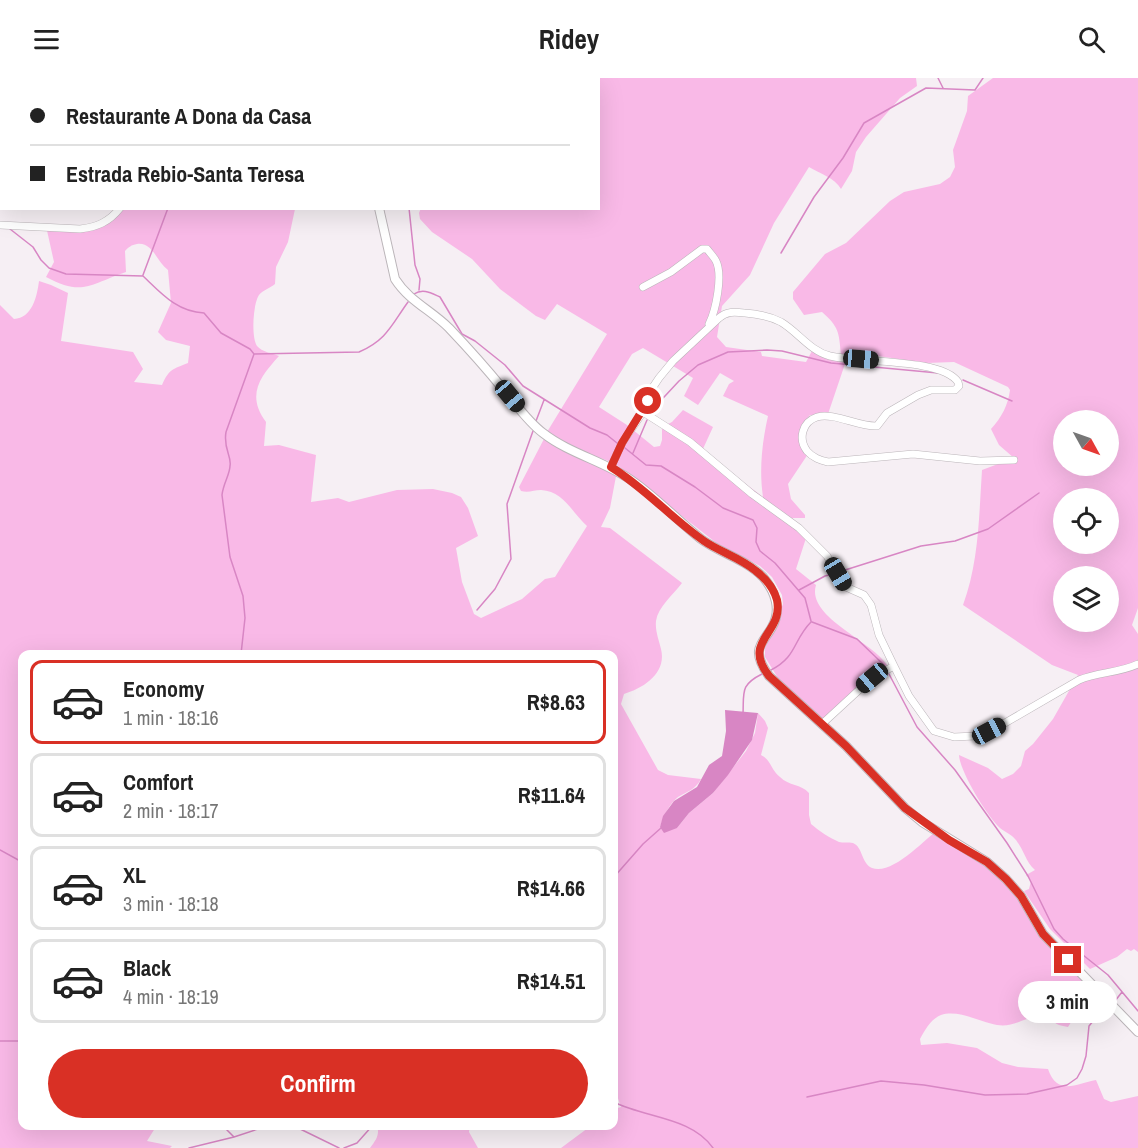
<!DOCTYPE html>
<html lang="en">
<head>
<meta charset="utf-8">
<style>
  body { margin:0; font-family:"Archivo Narrow",sans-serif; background:#f2f2f2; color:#222; height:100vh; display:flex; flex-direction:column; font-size:22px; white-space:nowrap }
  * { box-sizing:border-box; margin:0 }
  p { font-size:20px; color:#767676 }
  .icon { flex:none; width:33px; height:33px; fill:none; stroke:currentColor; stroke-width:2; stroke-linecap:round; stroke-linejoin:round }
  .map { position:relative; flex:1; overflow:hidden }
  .drawer { position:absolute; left:18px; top:572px; width:600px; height:480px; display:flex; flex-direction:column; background:#fff; border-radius:12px; box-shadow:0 6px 24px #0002 }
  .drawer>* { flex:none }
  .guide { position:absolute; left:0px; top:0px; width:600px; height:132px; box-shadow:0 6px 24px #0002; display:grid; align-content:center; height:132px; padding:0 30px; background:#fff }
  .needle { width:39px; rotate:130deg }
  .fabs { position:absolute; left:1053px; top:332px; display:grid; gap:12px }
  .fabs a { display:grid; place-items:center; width:66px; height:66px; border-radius:50%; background:#fff; box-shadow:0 6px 24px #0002; font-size:30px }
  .end { position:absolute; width:27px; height:27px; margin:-14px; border:8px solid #d93025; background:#fff; box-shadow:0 0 0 3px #fff }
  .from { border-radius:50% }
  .bubble { position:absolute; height:42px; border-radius:21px; background:#fff; box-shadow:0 6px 24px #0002; font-size:20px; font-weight:700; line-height:42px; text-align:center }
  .car { position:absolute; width:18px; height:36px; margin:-18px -9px; border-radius:8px; box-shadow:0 0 4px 2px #0007; background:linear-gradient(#222 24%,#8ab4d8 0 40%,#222 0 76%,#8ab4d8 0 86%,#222 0) }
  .guide b { display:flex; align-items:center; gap:21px; height:57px; font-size:22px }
  .guide b+b { border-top:2px solid #e0e0e0 }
  .guide i { width:15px; height:15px; background:#222 }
  ul { padding:10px 0 0; list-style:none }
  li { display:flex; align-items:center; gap:18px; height:84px; margin:0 12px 9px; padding:0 18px; border:3px solid #e0e0e0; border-radius:12px }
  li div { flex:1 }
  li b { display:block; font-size:22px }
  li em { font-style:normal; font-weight:700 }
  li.current { border-color:#d93025 }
  li>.icon { width:54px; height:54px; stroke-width:1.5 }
  .action { display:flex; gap:12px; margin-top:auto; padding:12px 30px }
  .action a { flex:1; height:69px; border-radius:36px; background:#d93025; color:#fff; font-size:24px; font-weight:700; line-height:69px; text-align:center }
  header { display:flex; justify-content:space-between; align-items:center; height:78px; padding:0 30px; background:#fff; font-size:27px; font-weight:700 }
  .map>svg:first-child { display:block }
  .green { fill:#f9b9e7; fill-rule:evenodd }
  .water { fill:#d886c4 }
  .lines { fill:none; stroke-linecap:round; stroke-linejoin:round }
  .stream { stroke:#d886c4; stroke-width:1.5 }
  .minor-casing { stroke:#bbb5b9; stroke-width:8 }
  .tertiary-casing { stroke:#bbb5b9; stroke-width:10 }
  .minor { stroke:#fff; stroke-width:7 }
  .tertiary { stroke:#fff; stroke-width:8 }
  .route { stroke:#d93025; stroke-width:8 }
</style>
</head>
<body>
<header><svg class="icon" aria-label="menu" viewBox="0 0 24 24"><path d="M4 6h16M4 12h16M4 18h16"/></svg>Ridey<svg class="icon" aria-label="search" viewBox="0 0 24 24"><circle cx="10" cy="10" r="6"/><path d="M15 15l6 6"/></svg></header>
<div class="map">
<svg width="1138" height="1070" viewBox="0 0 1138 1070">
  <rect width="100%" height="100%" fill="#f6eff4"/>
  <path class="green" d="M468,0H916L917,8L900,20L866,59L856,74L852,93L841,111C835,100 819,95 809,89L774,145L750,197L722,228L717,259L726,269L761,274L762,278L806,284L813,271L841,277C839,254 839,249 822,234L804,237L793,221V214L825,176L846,165L890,123L904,114L940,106L950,99L955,89L953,72L967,33L968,18L993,0H1138V530L1132,547L1138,556V874L1134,871L1131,873L1127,871L1117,879L1090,891L1050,851L1024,813L1029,811L1031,803L1026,797L1035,792C1025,783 1024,771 1015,761C1011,756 1005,754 1000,750C987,738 960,694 959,677L988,690L1002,701L1013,696L1021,688L1025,673L1033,666L1053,641L1078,597L1052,587L963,527C979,484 979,437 982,392L1014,380L999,367L991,351C1002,339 1008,327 1010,312L1008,309L954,284L926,285L871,277H848L827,339L810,337L803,346L808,376L788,406L791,421L805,437V440H792L807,457L796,491L816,507C806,539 872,563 887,587L864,604L824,642L781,605L765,579V570L783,526L782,517L772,499L760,488L719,467L614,385L583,374L547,354L607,256L557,226L545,242L536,238L500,211L472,181L432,154L420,141L419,135L421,130H598V2ZM643,270L693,300L684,318L698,327L720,295L734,303L729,306L723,318L768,338C762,365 759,392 763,419L702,373L713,349L683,332L672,344L662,349V362L660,368L654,369L627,347L599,329L632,276ZM1064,342H1108V387H1064ZM1064,420H1108V465H1064ZM1064,498H1108V543H1064Z
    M115,131H295L288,164L276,189L275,206C270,210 263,212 259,217C253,226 251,259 257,268C262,274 272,275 279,278C260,299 246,317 266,344L264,368L279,367L316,377L311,424L338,420L349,424L397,412L433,411L452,415L461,419L468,430L478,458L456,470L462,504L474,536L481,540L522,521L545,501L555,499L587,448C572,435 564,413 541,412C534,412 529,415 521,413L519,409L545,359L617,393L610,430L601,449L610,450L682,505C673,517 658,529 656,543C655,553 659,562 661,571C667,595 644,610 624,616L621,626L658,692L668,697L701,701C695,712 688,713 678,719C669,726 663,739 660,749L677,750L689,735L713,715L746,673L755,655L758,635L765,643L768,650L761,677C771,682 771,692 780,699C789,708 801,706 809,715V737L811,746C819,753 830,760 839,764C843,765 848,764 853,765C863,769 861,785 872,790C892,798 925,761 939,751L988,783L1019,820L1043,857L1102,918L1073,941L1068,949C1065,948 1061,948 1059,947C1053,945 1050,938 1043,938C1027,937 1015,950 997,947C980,944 958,931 941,937C931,941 925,952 920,961L921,967L947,965L977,970L1002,985L1018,989L1048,991C1057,1018 1076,1006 1096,1002L1104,1021L1111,1024L1138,1018V1070H561L592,1047H614V1031L621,1029L614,1009V576H22V1047H157L147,1063L172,1068L170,1070H0V227L14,241C32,240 37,219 39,203L51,207L68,215L61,263L133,274L143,291L134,304L162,307C169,291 173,291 188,285L190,268L166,262L158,254L171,225L168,192C156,183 153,164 137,166C131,167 129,169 125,173L126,194C90,206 83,219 46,199L54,184L46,148C81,144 84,161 115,131Z
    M377,1047H470L469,1054L478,1070H370C376,1062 380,1057 377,1047Z"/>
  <path class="water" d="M725,632L758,635L752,662L728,697L713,715L689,735L677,750L664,755L660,749L663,738L674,723L697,709L709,687L722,678L726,653Z"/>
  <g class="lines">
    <path class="stream" d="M938,0L943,10
      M225,2L226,0
      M409,130L415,187L420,201L419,212
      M10,151L33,169L41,182L49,190L66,196L143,198C161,215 177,234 204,235L221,255L250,271L254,276L359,274C387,262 392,246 408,224
      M781,175L814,119L843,80L864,45L926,10L975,12L983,0
      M143,197L168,130
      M414,216C423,210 431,215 440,219L462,256L475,263L505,287L523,308L590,350L607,357L617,365
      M963,302L1012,323
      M651,333L679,303L698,287L728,274L767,272L782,273L831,285L938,295
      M536,343L544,322
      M625,370L646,387L661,388L695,409L723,430L753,442L757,450L756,464L760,473L775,485L805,520L811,543
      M633,375L647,342
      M842,493L921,468L955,463L988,451L1039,415
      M799,512L825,498L833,496
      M477,532L495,511L511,481L507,426L533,353
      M812,544L857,561L884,587
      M241,576L245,540L243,518L230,479L222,417C223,406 230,396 230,388C232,378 223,371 226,354L254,276
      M771,592C797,579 793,562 811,544
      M889,596L917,649L955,692L1007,765L1028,798L1054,851L1063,861L1108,897L1138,933
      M743,636C744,614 740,607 762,596
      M0,772L22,784
      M614,799L643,766L661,750
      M1115,923L1122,914
      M0,963H22
      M807,1019L881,1003L924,1007L985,1017L1027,1016L1067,1007L1077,1000L1082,991L1086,978L1089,948L1099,936L1110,929
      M614,1024C645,1040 692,1039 713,1070
      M222,1047L234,1059
      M292,1047L339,1070
      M189,1070L234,1059L270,1047
      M344,1070L357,1065L373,1047"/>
    <g class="minor-casing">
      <path id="minor" d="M115,2L117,0
        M203,2L204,0
        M0,85H2
        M0,147L80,151C97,149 109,144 120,130
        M643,209L671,194L702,171H707C710,175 714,179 716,183C723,197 716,232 709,246
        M643,334L690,364L752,416L799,450L827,478L846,509L864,517L871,527L879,557L894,588L909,618L934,653L954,659L975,658L1005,645L1079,602C1098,594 1119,595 1138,586
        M611,389L622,365L643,334L653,309L659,300L673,283L719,240C727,233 735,234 745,235C758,236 769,238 781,244C798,254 810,273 830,278C858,285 942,280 958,304L959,308L955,312H931L918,317L887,335L877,348C858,349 834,334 817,339C802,344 798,361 807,373C813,380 820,382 828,384L913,376L980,383L1014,382
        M822,646L872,600L894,588"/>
    </g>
    <g class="tertiary-casing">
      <path id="tertiary" d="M310,0L311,2
        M379,130L395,201C409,223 431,232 449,250C468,270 486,290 503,311C516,326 527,343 543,355C570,376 604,383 631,402C656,419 677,442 701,461C720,475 747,482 763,499C775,513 782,532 772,549C768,557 760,564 759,573C758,582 764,591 769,598L846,668L905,730L922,744L987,784L1006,801L1021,818L1043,856L1138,954"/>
    </g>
    <use href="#minor" class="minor"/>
    <use href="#tertiary" class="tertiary"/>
  </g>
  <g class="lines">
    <path class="route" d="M648,323L622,365L611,389C645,410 671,440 704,463C720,474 741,480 756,493C765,500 774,511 777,522C784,556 741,562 769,598L846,668L905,730L949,762L987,784L1006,801L1021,818L1043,856L1068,882"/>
  </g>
</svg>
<div class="fabs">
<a><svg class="needle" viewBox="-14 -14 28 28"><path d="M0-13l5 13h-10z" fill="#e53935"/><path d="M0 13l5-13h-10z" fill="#767676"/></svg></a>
<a><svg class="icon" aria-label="locate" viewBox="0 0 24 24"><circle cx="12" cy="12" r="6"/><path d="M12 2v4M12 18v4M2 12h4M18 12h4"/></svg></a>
<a><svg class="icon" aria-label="layers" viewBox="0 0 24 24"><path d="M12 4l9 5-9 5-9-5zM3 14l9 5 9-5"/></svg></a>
</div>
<i class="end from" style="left:648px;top:323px"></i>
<i class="end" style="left:1068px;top:882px"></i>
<div class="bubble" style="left:1018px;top:903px;width:99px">3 min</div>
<i class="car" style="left:861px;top:281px;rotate:95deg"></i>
<i class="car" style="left:510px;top:318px;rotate:140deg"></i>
<i class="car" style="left:838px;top:496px;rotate:149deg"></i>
<i class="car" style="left:872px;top:600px;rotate:230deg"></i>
<i class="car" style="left:989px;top:653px;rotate:62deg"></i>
<div class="guide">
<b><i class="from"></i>Restaurante A Dona da Casa</b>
<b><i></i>Estrada Rebio-Santa Teresa</b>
</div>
<section class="drawer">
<ul>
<li class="current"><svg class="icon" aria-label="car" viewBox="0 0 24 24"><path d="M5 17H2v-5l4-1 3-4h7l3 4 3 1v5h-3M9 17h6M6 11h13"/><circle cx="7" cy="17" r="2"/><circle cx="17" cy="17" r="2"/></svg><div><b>Economy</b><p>1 min · 18:16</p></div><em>R$8.63</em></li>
<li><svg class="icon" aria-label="car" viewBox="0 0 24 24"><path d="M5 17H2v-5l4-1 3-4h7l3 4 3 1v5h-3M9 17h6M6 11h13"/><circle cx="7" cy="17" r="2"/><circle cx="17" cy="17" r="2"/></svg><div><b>Comfort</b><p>2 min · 18:17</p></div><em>R$11.64</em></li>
<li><svg class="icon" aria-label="car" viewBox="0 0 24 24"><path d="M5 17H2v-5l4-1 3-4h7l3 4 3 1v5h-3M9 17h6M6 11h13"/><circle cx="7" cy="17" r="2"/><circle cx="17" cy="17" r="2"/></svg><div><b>XL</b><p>3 min · 18:18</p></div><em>R$14.66</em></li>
<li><svg class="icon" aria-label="car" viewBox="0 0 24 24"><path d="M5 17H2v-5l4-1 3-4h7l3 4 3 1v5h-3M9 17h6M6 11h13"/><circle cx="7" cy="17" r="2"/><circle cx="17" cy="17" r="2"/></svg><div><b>Black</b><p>4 min · 18:19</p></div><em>R$14.51</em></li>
</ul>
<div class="action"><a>Confirm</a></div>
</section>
</div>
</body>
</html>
